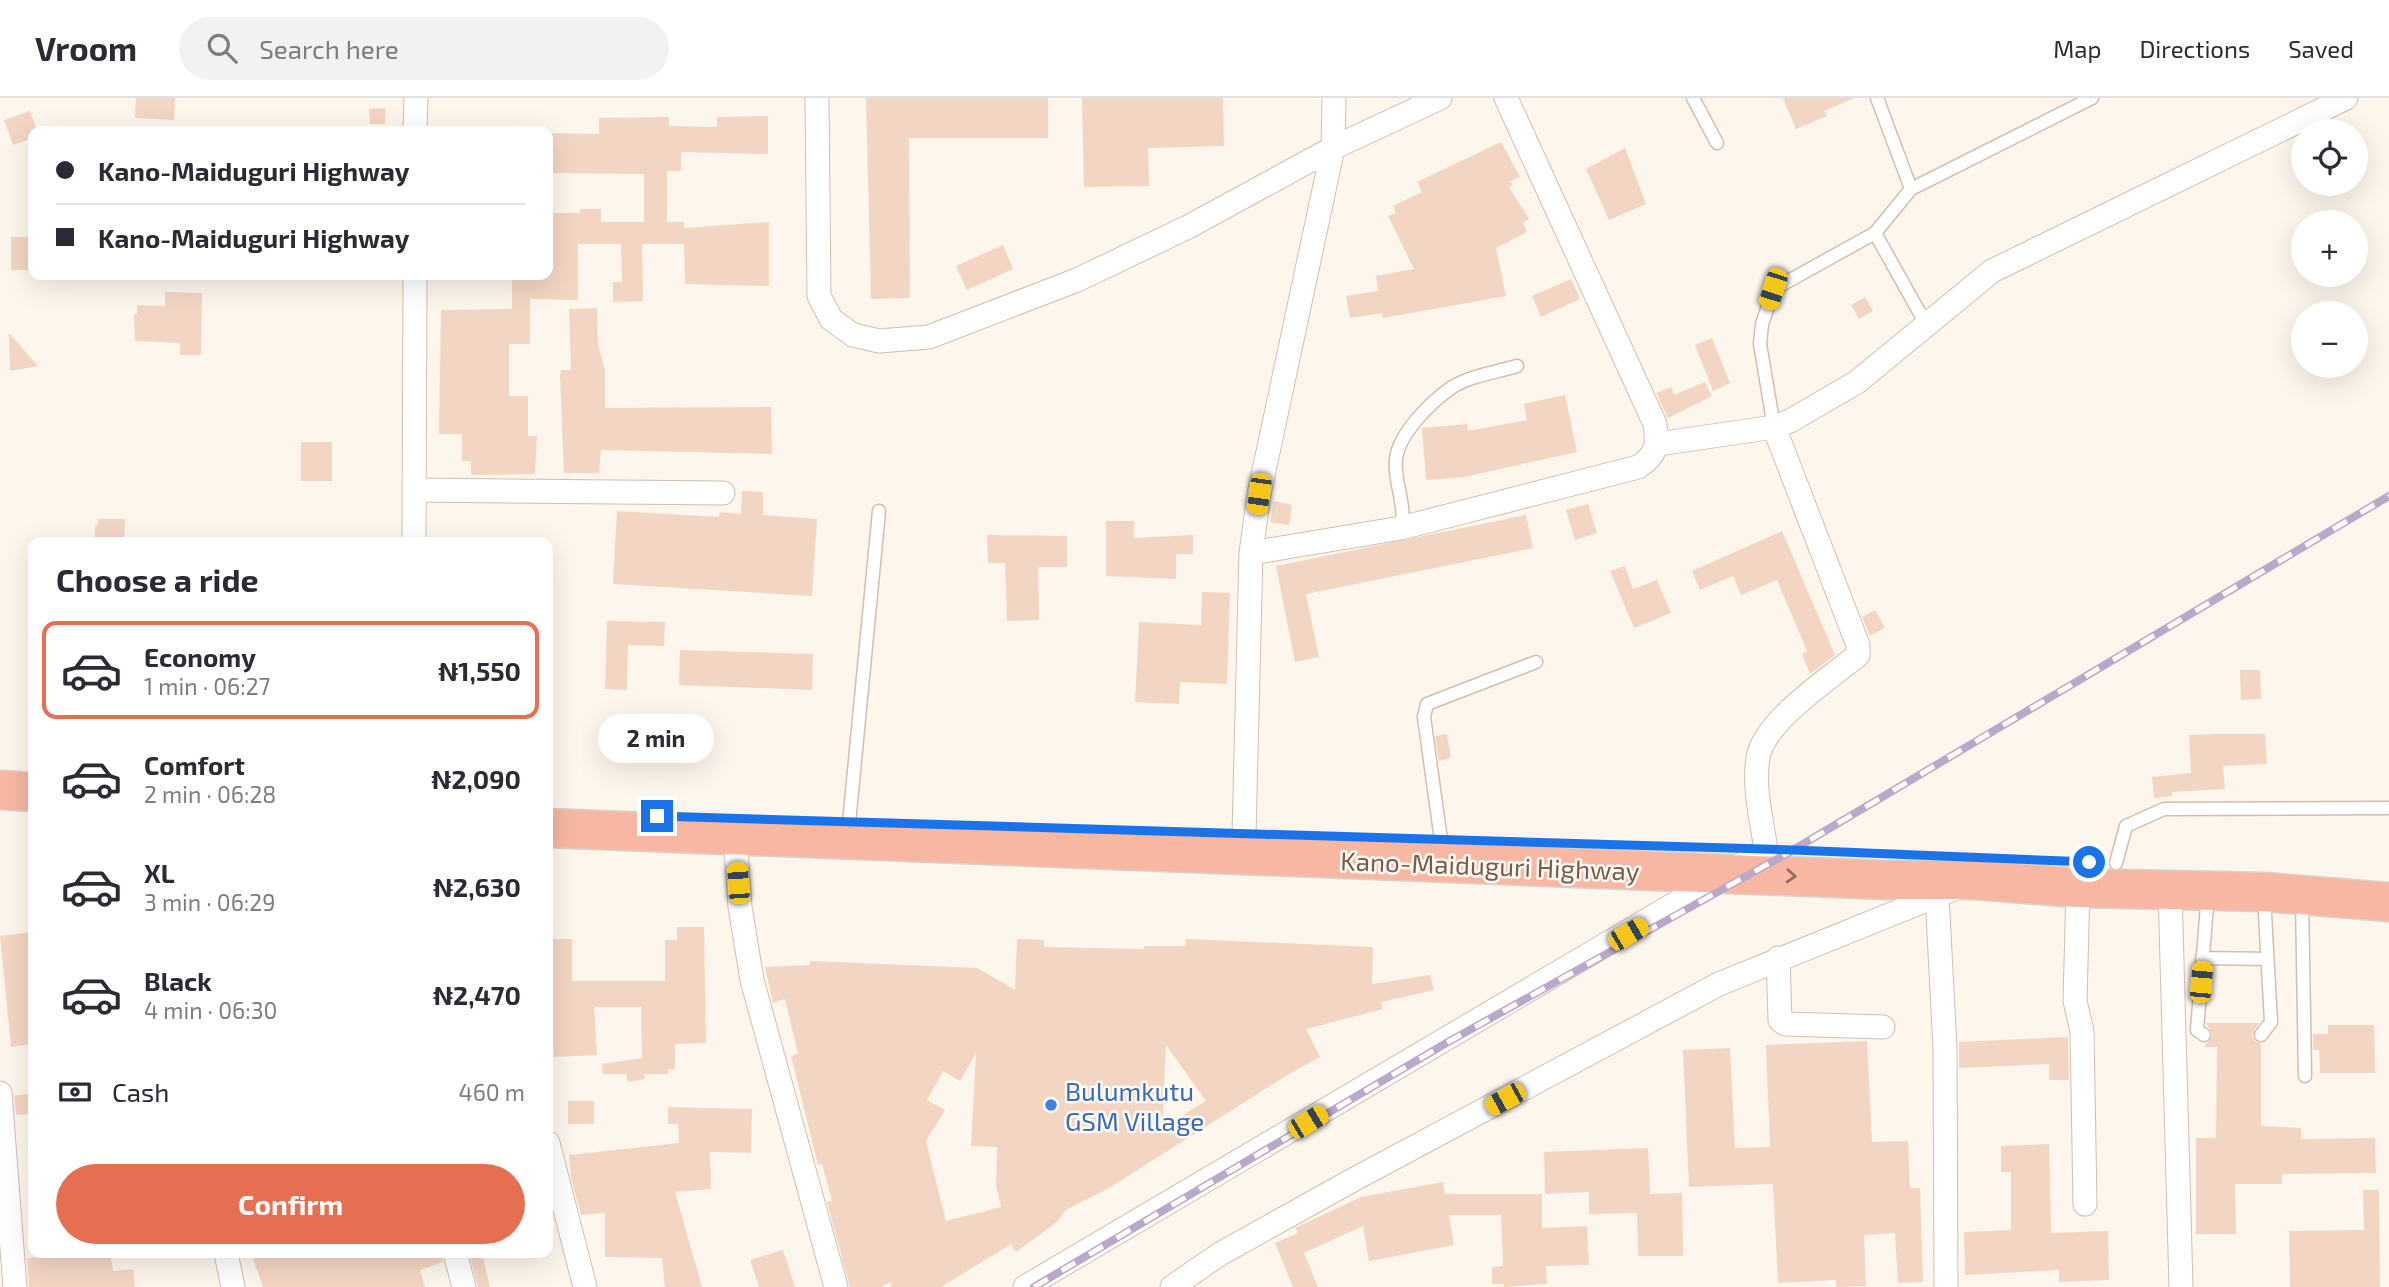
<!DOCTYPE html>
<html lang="en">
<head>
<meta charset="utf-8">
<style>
  body { margin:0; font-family:"Exo 2",sans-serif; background:#f2f2f3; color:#2b2b33; height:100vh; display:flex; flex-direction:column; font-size:26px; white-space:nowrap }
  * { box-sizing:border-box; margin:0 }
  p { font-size:23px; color:#7c7c81 }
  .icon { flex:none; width:38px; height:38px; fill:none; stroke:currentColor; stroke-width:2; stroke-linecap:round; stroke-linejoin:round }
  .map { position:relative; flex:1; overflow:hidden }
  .details { position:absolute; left:28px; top:439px; width:525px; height:721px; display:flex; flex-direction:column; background:#fff; border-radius:14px; box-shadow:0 7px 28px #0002 }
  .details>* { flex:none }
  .top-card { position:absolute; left:28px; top:28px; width:525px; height:154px; border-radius:14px; box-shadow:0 7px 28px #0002; display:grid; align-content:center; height:154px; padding:0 28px; background:#fff }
  .buttons { position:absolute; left:2291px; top:21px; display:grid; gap:14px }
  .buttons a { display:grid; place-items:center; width:77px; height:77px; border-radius:50%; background:#fff; box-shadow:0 7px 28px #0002; font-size:35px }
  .end { position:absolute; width:32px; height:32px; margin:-16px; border:9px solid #1a73e8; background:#fff; box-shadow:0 0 0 4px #fff }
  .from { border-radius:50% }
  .bubble { position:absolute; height:49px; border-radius:24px; background:#fff; box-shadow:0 7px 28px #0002; font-size:23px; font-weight:700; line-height:49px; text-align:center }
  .car { position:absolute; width:21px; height:42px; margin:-21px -10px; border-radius:9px; box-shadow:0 0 5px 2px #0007; background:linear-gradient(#f5c518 24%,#345 0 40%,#f5c518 0 76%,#345 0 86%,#f5c518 0) }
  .top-card b { display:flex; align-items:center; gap:24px; height:66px; font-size:26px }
  .top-card b+b { border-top:2px solid #e1e1e2 }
  .top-card i { width:18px; height:18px; background:#2b2b33 }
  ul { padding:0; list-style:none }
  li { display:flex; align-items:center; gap:21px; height:98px; margin:0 14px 10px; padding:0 14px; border:4px solid transparent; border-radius:14px }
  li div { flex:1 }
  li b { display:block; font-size:26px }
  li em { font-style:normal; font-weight:700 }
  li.on { border-color:#e76f51 }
  li>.icon { width:63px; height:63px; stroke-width:1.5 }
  h2 { padding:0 28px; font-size:32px; line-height:84px }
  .pay { display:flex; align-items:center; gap:18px; height:77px; padding:0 28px; font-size:26px }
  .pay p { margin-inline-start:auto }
  .button { display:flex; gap:14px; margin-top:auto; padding:14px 28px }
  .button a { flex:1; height:80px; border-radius:42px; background:#e76f51; color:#fff; font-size:28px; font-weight:700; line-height:80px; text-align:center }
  header { display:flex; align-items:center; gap:42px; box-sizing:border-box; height:98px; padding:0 35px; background:#fff; border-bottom:2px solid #e1e1e2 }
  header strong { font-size:33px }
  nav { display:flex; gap:38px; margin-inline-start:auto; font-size:24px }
  .search { width:490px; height:63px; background:#f2f2f3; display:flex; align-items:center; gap:18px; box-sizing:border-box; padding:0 24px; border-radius:38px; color:#7c7c81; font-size:26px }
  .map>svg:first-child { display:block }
  .building { fill:#f3d5c3; fill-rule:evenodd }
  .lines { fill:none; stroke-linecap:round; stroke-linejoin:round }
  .lane-casing { stroke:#d1beb0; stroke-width:15 }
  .street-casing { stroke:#d1beb0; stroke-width:25 }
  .highway-casing { stroke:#dad1cd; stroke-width:41 }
  .lane { stroke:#fff; stroke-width:12 }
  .street { stroke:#fff; stroke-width:23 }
  .highway { stroke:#f7b7a3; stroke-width:38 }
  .rail-casing { stroke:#b9a8c9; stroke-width:8 }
  .rail { stroke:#fffaf3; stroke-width:5; stroke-dasharray:16; stroke-linecap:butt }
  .oneway { stroke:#936e5e }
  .route { stroke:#1a73e8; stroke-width:9 }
  .shop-dot { fill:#3f7fe0; stroke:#fffaf3; stroke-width:2.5 }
  .labels { text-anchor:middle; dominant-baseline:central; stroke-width:5; stroke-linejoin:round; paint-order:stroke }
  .street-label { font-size:26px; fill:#7a5c4d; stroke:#fffaf3 }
  .shop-label { font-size:26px; fill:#366cbe; stroke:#fffaf3; text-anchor:start }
</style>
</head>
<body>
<header>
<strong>Vroom</strong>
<div class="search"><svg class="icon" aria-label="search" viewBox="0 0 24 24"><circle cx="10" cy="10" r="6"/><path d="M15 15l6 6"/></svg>Search here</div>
<nav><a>Map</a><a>Directions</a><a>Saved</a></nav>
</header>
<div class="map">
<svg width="2389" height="1189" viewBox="0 0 2389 1189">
  <rect width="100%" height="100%" fill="#fdf6ec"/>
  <path class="building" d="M136,0H175L174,22L135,20Z
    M866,0H1048V40H909L910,200L871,201Z
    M1082,0H1223L1224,48L1148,50L1149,88L1084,89Z
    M1783,0H1854L1824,13L1827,18L1796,31Z
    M385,10V26H370L369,11Z
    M30,13L37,33H33V40L13,47L4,22Z
    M768,18V56L681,54V73H667V124H684V130L769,124V188L685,186L684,146H642L643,203L613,204V184H622L621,146H578V202L530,201V246H509V298H528V338H537L535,376L471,377V363H462V336H439L441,212L512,211V177H548L551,115H580V111H601V124H644V76L552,75L553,55H548V35L599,36V20L669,19V28L717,29V19Z
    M1501,44L1520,79L1510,83L1513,87L1509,89L1529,121L1523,125L1527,134L1496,150L1506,198L1383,220L1382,215L1350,220L1346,198L1378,193L1376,178L1414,171L1388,118L1396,115L1393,108L1422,94L1417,84Z
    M1625,50L1646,106L1609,122L1586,71Z
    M11,139H30V172H11Z
    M1003,147L1013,171L967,192L956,168Z
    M1571,181L1580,201L1541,219L1532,198Z
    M165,194L202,195L201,257H180V245L135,243L134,216H137V207L165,208Z
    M1865,199L1873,213L1859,221L1851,207Z
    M597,210L598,247L605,272V310L771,309L772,356L601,352L599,375H564L560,278L561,272H571L569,211Z
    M9,235L38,268L10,273Z
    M1712,240L1730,285L1713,293L1695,247Z
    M1705,284L1712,298L1668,320L1656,295L1671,289L1674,297Z
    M1565,297L1577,354L1464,379L1426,382L1422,330L1467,326L1468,333L1527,322L1524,306Z
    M301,344H332V383H301Z
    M742,393L763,394V417L817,421L812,498L613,486L617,413L719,419L720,414L741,416Z
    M1274,403L1292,407L1289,427L1270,424Z
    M1588,406L1597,435L1575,442L1566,412Z
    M1526,417L1533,450L1306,496L1319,559L1295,564L1276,468Z
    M98,421H125L124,444H95V427H98Z
    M1106,423H1134V440L1193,437V456H1176V481L1106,478Z
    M1782,433L1835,557L1810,576L1802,556L1807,553L1777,482L1741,497L1733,478L1700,492L1692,473Z
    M987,437L1067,438V469H1038L1039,522L1007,523L1005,465H988Z
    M1625,468L1633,491L1657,482L1671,515L1634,530L1610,473Z
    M1202,494L1230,495L1227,586L1180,584L1179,606L1135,604L1139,524L1201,527Z
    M1875,512L1885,530L1870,538L1862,519Z
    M607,523L665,524L664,548L628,547L627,592L605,591Z
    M680,552L813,556L812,592L679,587Z
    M2240,572H2260L2261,601L2241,602Z
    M1447,636L1451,660L1439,663L1435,638Z
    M2215,636H2265L2267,666L2223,668L2225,691L2172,694V698L2154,700L2152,679L2191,675L2189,637Z
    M677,829H704L706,945L675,946V971H668V976H644L645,981L628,984L626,976H603L602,966L642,960L641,909H594L597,957L554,959L548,909V841H572V883H665V842H677Z
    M33,834V946L11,949L0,838Z
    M1017,841L1044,842V849L1144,851V848H1185L1186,841L1373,849L1372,886L1430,877L1434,892L1381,904L1383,911L1306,931L1320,959L1289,976L1109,1090L1066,1112L1057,1124L1016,1154L1011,1146L941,1189H891L890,1184L881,1189H850L827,1104L832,1103L822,1066L818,1067L791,958L798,956L785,901L773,905L765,869L810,867V863L977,870L1015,892ZM1166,947L1206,1003L1162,1030ZM976,955L971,1048L997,1049L996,1088L1001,1109L946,1123L926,1043L945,1012L927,1002L943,973L960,983Z
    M2206,925H2259L2252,937L2255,943L2261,946V1028L2301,1030V1041L2375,1040L2376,1075L2282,1076V1086H2235L2236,1136H2196V1040H2216L2217,949H2204L2213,937Z
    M2328,927H2374L2375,975H2320L2319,952H2313V936H2328Z
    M2068,939L2069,982H2049V966L1959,970V944Z
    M1867,943L1872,1044L1908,1043L1910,1090H1920L1923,1184L1898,1185L1895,1135L1864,1137L1866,1188L1836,1189V1182L1778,1185L1773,1086L1689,1089L1683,952L1730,950L1735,1050L1770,1049L1766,947Z
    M33,995V1016L16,1017L14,998Z
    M568,1003H594V1026H568Z
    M668,1009L752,1011L751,1055L710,1054L711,1091L675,1094L702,1189H665L662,1160L605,1159V1115L581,1117L571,1079L569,1057L679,1045L678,1026H668Z
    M2049,1046L2051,1135L2108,1133L2109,1182L2059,1184V1172L1965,1177L1964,1134L2011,1132V1074H2001V1048Z
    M1648,1050L1650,1096L1682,1095L1683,1158H1638L1637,1115L1589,1116V1094L1545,1096L1544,1054Z
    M1443,1084L1445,1096H1542V1130L1587,1128L1589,1167L1546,1168L1547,1186L1504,1189V1186H1492V1169L1503,1168L1501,1117H1449L1454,1147L1369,1163L1363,1128L1304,1155L1318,1189H1293L1275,1145L1298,1135L1295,1130L1361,1099Z
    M2363,1092H2379L2380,1189H2290L2289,1133L2364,1132Z
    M783,1152L795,1189H759L750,1162Z
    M73,1155H110L113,1173L133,1171L135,1189H29L27,1160L74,1158Z
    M251,1155H441L443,1164L420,1172L425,1189H263Z
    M469,1155H482L490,1189H478Z"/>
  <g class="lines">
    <g class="lane-casing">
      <path id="lane" d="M1693,0L1717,45
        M1877,0L1911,91
        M1875,135L1927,228
        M1774,329L1760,246L1762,226L1774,191L1875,135L1911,91L2092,0
        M1401,430C1407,407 1393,383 1396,361C1399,335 1431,304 1451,290C1468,278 1498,274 1517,268
        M849,725L879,413
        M1441,742L1424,619L1427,606L1536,564
        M2116,765L2126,728L2164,711L2389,710
        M2302,800L2305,978
        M2202,860L2267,861
        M2204,937L2197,932L2208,795
        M2261,937L2271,924L2264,798"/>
    </g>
    <g class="street-casing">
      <path id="street" d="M817,0L819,198L831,221L853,237L879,243L929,239L1077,182L1188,129L1333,50L1440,0
        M415,33L416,0
        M1658,346L1774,329L1790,323L1857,284L1992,173L2346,0
        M414,392L723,395
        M414,444L415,177
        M1251,455L1401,430L1638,369C1657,357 1658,347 1655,326L1506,0
        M735,736L740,809L752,882L836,1189
        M1244,736L1251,455L1259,396L1333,50L1334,0
        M2078,790L2075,903L2082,933L2085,1106
        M2170,791L2181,1189
        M1937,797L1945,950L1946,1189
        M1778,860L1780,922L1785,926L1883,929
        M0,995L15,1189
        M548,1045L585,1189
        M226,1155L233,1189
        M455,1155L464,1189
        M1025,1189L1766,752C1762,723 1753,690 1758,660C1763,624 1830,580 1858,557V547L1774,329
        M1172,1189L1220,1156L1351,1083L1719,886L1956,790"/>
    </g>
    <g class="highway-casing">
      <path id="highway" d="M0,692L33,694
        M548,730L1885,782H1975L2078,790L2264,794L2389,804"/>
    </g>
    <use href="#lane" class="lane"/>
    <use href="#street" class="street"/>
    <use href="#highway" class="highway"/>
    <g class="rail-casing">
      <path id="rail" d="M1034,1189L1448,944L1793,752L2389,398"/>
    </g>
    <use href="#rail" class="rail"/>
  </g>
  <defs><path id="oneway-chevron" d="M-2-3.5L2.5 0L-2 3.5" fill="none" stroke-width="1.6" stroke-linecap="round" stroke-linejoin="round" transform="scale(1.75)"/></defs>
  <use class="oneway" href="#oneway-chevron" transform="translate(1791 778) rotate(3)"/>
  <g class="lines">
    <path class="route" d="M657,718L1793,752L2089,764"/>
  </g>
  <circle class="shop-dot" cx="1051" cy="1007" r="7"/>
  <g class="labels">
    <g class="street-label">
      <text transform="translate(1490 767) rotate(2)">Kano-Maiduguri Highway</text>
    </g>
    <g class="shop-label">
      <text x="1065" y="992">Bulumkutu<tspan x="1065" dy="30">GSM Village</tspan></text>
    </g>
  </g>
</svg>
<div class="buttons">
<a><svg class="icon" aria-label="locate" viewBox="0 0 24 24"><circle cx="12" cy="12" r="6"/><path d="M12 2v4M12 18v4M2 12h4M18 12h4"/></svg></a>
<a>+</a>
<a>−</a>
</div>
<i class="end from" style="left:2089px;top:764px"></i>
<i class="end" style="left:657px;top:718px"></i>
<div class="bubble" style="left:598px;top:616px;width:116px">2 min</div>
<i class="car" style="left:1773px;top:191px;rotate:198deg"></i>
<i class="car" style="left:1259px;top:396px;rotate:188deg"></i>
<i class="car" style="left:738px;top:785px;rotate:356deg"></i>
<i class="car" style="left:1628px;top:836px;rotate:60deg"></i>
<i class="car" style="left:2201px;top:884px;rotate:5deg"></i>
<i class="car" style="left:1505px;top:1001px;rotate:241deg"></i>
<i class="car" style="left:1308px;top:1024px;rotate:59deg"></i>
<div class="top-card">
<b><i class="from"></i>Kano-Maiduguri Highway</b>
<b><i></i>Kano-Maiduguri Highway</b>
</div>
<section class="details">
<h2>Choose a ride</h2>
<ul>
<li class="on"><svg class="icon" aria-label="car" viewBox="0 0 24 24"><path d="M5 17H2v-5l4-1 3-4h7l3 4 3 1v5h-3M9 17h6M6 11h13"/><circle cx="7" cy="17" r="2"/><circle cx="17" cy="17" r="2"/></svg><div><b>Economy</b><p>1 min · 06:27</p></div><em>₦1,550</em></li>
<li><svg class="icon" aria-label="car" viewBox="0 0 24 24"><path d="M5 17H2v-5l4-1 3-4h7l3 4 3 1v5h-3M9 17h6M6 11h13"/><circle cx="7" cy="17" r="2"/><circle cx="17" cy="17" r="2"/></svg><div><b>Comfort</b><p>2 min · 06:28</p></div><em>₦2,090</em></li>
<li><svg class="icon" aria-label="car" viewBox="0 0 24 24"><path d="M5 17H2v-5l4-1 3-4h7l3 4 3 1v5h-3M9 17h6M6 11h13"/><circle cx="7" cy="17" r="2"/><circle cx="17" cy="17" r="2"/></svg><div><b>XL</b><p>3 min · 06:29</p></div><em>₦2,630</em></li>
<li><svg class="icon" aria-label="car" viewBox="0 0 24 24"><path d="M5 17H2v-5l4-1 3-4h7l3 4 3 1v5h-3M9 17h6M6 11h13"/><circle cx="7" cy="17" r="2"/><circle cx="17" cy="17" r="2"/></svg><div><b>Black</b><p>4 min · 06:30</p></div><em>₦2,470</em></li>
</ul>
<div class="pay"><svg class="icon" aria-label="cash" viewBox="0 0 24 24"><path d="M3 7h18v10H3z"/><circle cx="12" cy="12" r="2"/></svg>Cash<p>460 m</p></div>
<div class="button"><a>Confirm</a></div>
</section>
</div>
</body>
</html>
